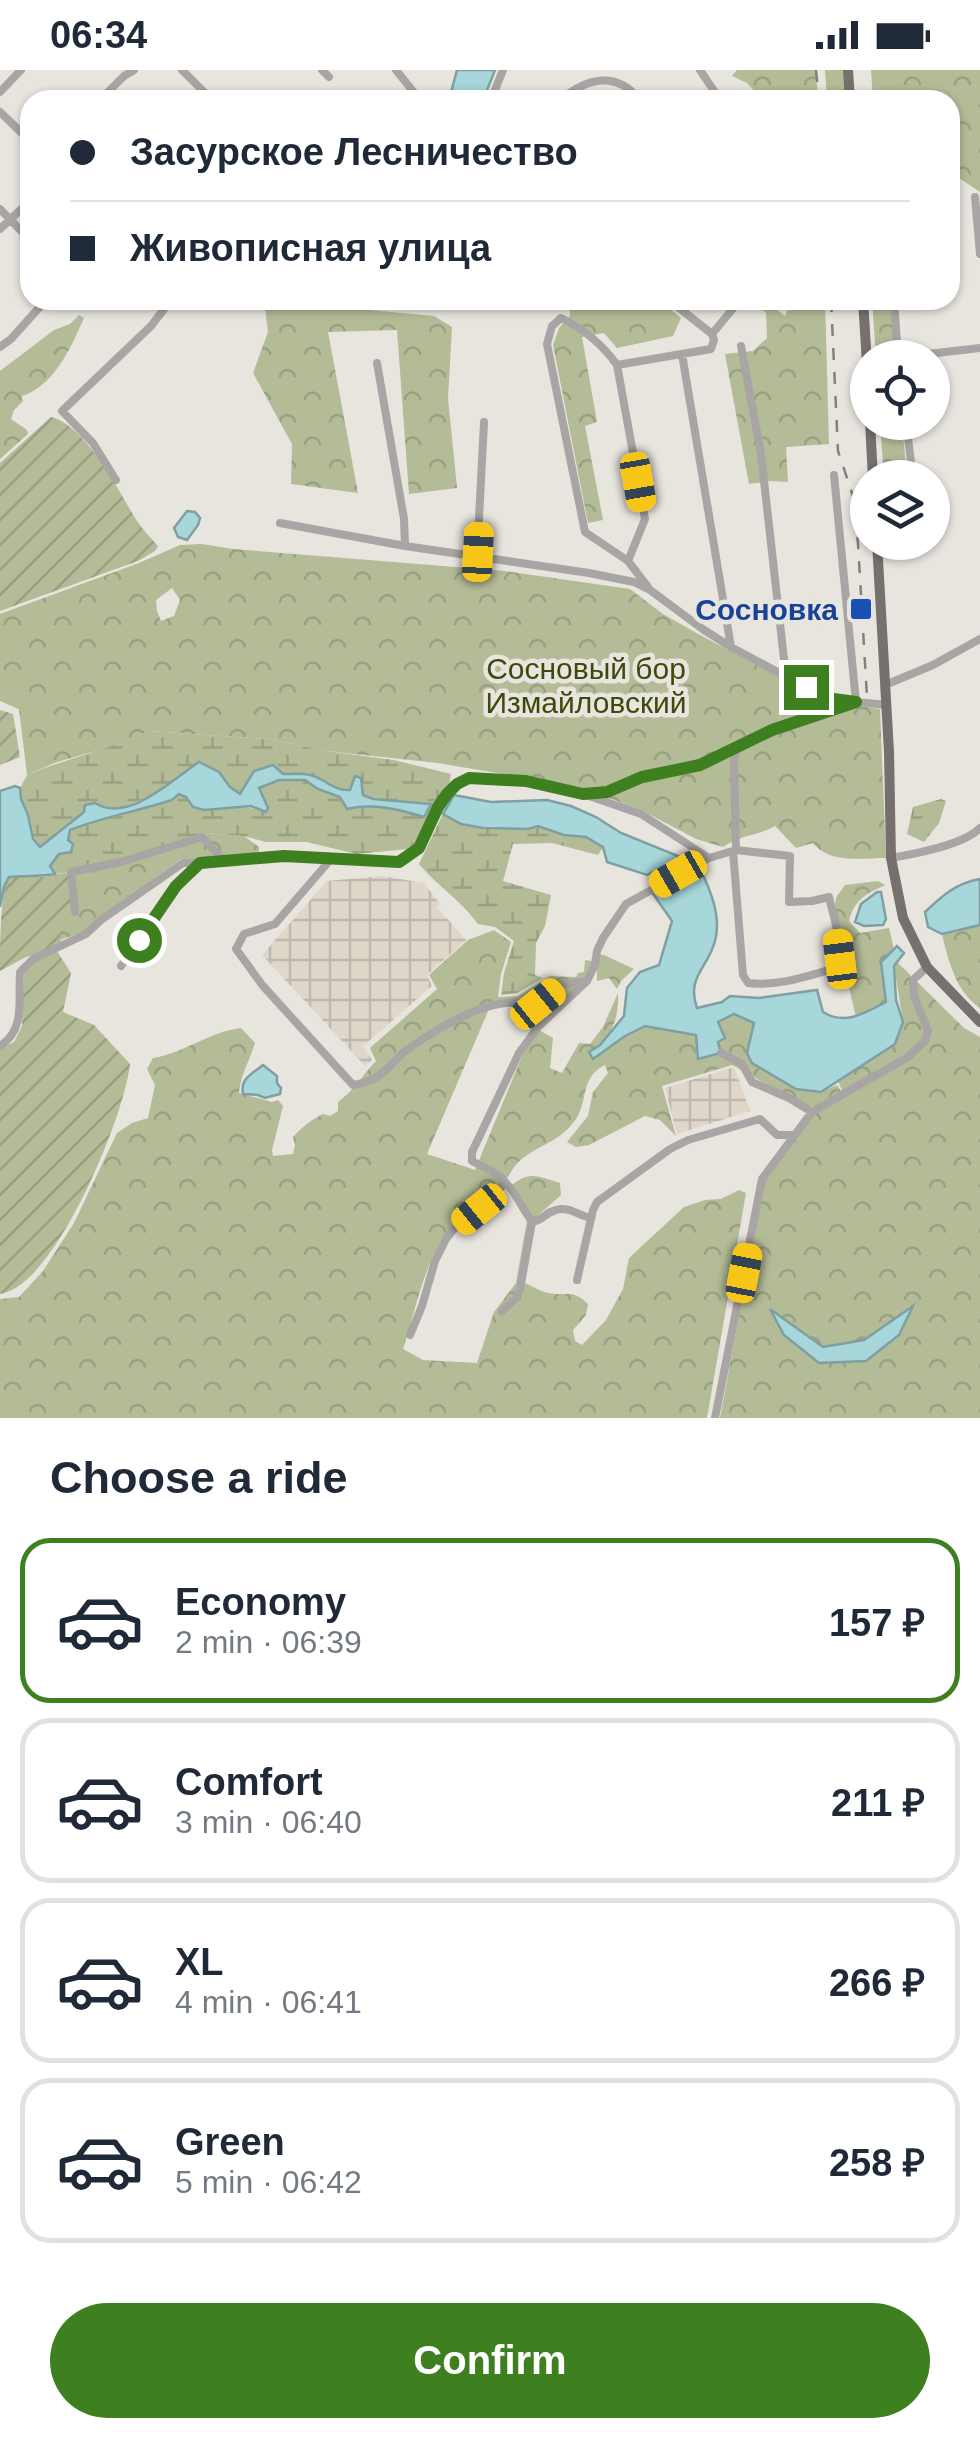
<!DOCTYPE html>
<html lang="en">
<head>
<meta charset="utf-8">
<style>
  body { margin:0; font-family:Arial,sans-serif; background:#f2f2f3; color:#1f2937; height:100vh; display:flex; flex-direction:column; font-size:38px; white-space:nowrap }
  * { box-sizing:border-box; margin:0 }
  p { font-size:32px; color:#747a83 }
  .icon { flex:none; width:55px; height:55px; fill:none; stroke:currentColor; stroke-width:2; stroke-linecap:round; stroke-linejoin:round }
  .map { position:relative; height:1348px; overflow:hidden }
  .drawer { display:flex; flex-direction:column; background:#fff; flex:1 }
  .drawer>* { flex:none }
  .guide { position:absolute; left:20px; top:20px; width:940px; height:220px; border-radius:30px; box-shadow:0 2px 8px #0004; display:grid; align-content:center; height:220px; padding:0 50px; background:#fff }
  .tools { position:absolute; left:850px; top:270px; display:grid; gap:20px }
  .tools a { display:grid; place-items:center; width:100px; height:100px; border-radius:50%; background:#fff; box-shadow:0 2px 8px #0004; font-size:50px }
  .end { position:absolute; width:45px; height:45px; margin:-22px; border:12px solid #3e7f20; background:#fff; box-shadow:0 0 0 5px #fff }
  .from { border-radius:50% }
  .car { position:absolute; width:30px; height:60px; margin:-30px -15px; border-radius:12px; box-shadow:0 0 8px 2px #0007; background:linear-gradient(#f5c518 24%,#345 0 40%,#f5c518 0 76%,#345 0 86%,#f5c518 0) }
  .guide b { display:flex; align-items:center; gap:35px; height:95px; font-size:38px }
  .guide b+b { border-top:2px solid #e0e1e3 }
  .guide i { width:25px; height:25px; background:#1f2937 }
  ul { padding:0; list-style:none }
  li { display:flex; align-items:center; gap:30px; height:165px; margin:0 20px 15px; padding:0 30px; border:5px solid #e0e1e3; border-radius:30px }
  li div { flex:1 }
  li b { display:block; font-size:38px }
  li em { font-style:normal; font-weight:600 }
  li.current { border-color:#3e7f20 }
  li>.icon { width:90px; height:90px; stroke-width:1.5 }
  h2 { padding:0 50px; font-size:45px; line-height:120px }
  .button { display:flex; gap:20px; margin-top:auto; padding:20px 50px }
  .button a { flex:1; height:115px; border-radius:60px; background:#3e7f20; color:#fff; font-size:40px; font-weight:600; line-height:115px; text-align:center }
  .status { display:flex; justify-content:space-between; align-items:center; height:70px; padding:0 50px; background:#fff; direction:ltr }
  .status svg { height:28px; fill:currentColor }
  .map>svg:first-child { display:block }
  .industrial { fill:url(#industrial-grid) }
  .forest { fill:url(#forest-crowns); fill-rule:evenodd }
  .wetland { fill:url(#wetland-marsh) }
  .garden { fill:url(#garden-furrows) }
  .water { fill:#a7d7da; stroke:#7fa0a2; stroke-width:2.5 }
  .lines { fill:none; stroke-linecap:round; stroke-linejoin:round }
  .minor { stroke:#a8a5a4; stroke-width:8 }
  .major { stroke:#76706e; stroke-width:10 }
  .rail { stroke:#84817d; stroke-width:2.5; stroke-dasharray:12 12; stroke-linecap:butt }
  .route { stroke:#3e7f20; stroke-width:12 }
  .transit-dot { fill:#1a4fb4; stroke:#e8e4de; stroke-width:4 }
  .labels { text-anchor:middle; dominant-baseline:central; stroke-width:9; stroke-linejoin:round; paint-order:stroke }
  .transit-label { font-size:30px; font-weight:bold; fill:#164399; stroke:#e8e4de; text-anchor:end }
  .park-label { font-size:30px; fill:#40480c; stroke:#e8e4de }
</style>
</head>
<body>
<div class="status"><b>06:34</b><svg viewBox="0 0 49 12"><path d="M0 12V9h3v3zM5 12V6h3v6zM10 12V3h3v9zM15 12V0h3v12zM26 1h20v11H26zM47 4h2v5h-2z"/></svg></div>
<div class="map">
<svg width="980" height="1348" viewBox="0 0 980 1348">
  <defs>
    <pattern id="industrial-grid" width="8" height="8" patternUnits="userSpaceOnUse" patternTransform="scale(2.5)"><rect width="8" height="8" fill="#e0d7cb"/><path d="M0 4h8M4 0v8" fill="none" stroke="#c0b8ae"/></pattern>
    <pattern id="forest-crowns" width="20" height="18" patternUnits="userSpaceOnUse" patternTransform="scale(2.5)"><rect width="20" height="18" fill="#b3bb97"/><path d="M2 6a3 3 0 1 1 6 0M12 15a3 3 0 1 1 6 0" fill="none" stroke="#9aa082"/></pattern>
    <pattern id="wetland-marsh" width="20" height="14" patternUnits="userSpaceOnUse" patternTransform="scale(2.5)"><rect width="20" height="14" fill="#b3bb97"/><path d="M1 5h8M5 5V1M11 12h8M15 12V8" fill="none" stroke="#9aa082"/></pattern>
    <pattern id="garden-furrows" width="10" height="10" patternUnits="userSpaceOnUse" patternTransform="scale(2.5)"><rect width="10" height="10" fill="#b3bb97"/><path d="M-1 1l2-2M0 10L10 0M9 11l2-2" fill="none" stroke="#9aa082"/></pattern>
  </defs>
  <rect width="100%" height="100%" fill="#e8e4de"/>
  <path class="industrial" d="M382,806L424,813L440,834L437,837L466,870L427,905L432,916L363,976L372,990L365,996L262,885L327,811Z
    M734,997L750,1041L677,1064L665,1018Z"/>
  <path class="forest" d="M737,0H816L818,30H763L747,13L732,6Z
    M825,0H844L846,30H827Z
    M871,0H980V122L950,102V30H873Z
    M264,230H364L370,240L434,246L452,257L448,328L457,418L409,424L397,260L328,262L358,423L291,414L292,374L253,303L268,262Z
    M569,230H660L681,248L673,266L617,278L604,263L582,267L597,352L585,356L603,450L588,453L553,275L559,258L570,246Z
    M751,230H765L785,246L792,230H825L829,374L786,377L788,412L771,411L749,414L725,284L753,281L767,268L766,243Z
    M872,230H891L896,287H876Z
    M79,245L84,248C71,277 55,315 22,326L23,331L14,340L11,349L27,360L28,364L0,389V301L54,260L70,254Z
    M880,353H902L907,407H884Z
    M202,474L233,479L505,501L630,519L663,544L700,565L826,631L880,639L886,788C861,788 830,794 813,773L796,778L775,756C754,767 744,763 723,777L696,769L643,741L580,717L438,693L326,681L269,669L148,661L121,674L57,692L27,705L19,639L0,631V544L139,493L180,475ZM172,518L180,530L174,546L161,551L157,541L156,530Z
    M205,763L244,766L259,777V785L181,789L100,847L87,861L60,870V842L74,833L71,802L166,779Z
    M878,811L885,815C866,824 854,830 849,851L860,863L889,858L897,892L964,958L980,967V1348H720L764,1110L813,1043L843,1023L838,1011L894,974L903,952L894,895L890,884L881,892L887,932L856,947C851,924 831,848 836,828C837,826 843,818 845,815Z
    M980,855V938C956,922 948,890 942,864Z
    M494,860L511,872L501,904L498,927L518,926L550,906L576,907L578,903L584,902L585,890L591,891L594,884L604,885L634,899L621,911L617,919L609,908L597,911V900L550,940L535,950C521,939 507,931 489,939L427,1084L475,1100L527,974L539,960L553,968L550,998L562,1003L579,973L590,974L603,957L618,923C619,950 612,967 589,982L593,988L625,966L645,956L697,965L698,988L719,985L718,951L733,944L754,953L748,983L752,993L796,1019L821,1022L837,1015L841,1021L817,1036L808,1037L732,995L662,1016L676,1066L660,1050L645,1046L589,1075L576,1077L567,1072L588,1046L593,1022L608,1003L605,995C578,1008 590,1033 573,1053C559,1071 540,1075 523,1088C511,1097 508,1110 500,1119C489,1133 468,1139 456,1151C426,1182 416,1239 403,1279L423,1290L477,1293L494,1242L516,1213L527,1150C517,1140 518,1130 506,1120C528,1100 534,1105 560,1113L561,1125L533,1150L527,1180L525,1213C532,1216 541,1222 549,1223C566,1227 572,1218 588,1234L586,1245L573,1260L575,1271L582,1275L606,1250L623,1219L629,1188L684,1137L705,1130L721,1129L739,1120L746,1123L707,1348H0V1229L19,1227L43,1201L74,1153L117,1063L132,1053L148,1048L155,1015L147,999L153,988C184,983 209,962 241,958L255,973C250,990 240,1006 239,1023L272,1032L278,1030L283,1036L272,1080L273,1086L293,1084L295,1075L293,1067C302,1057 311,1050 323,1044L330,1046L338,1041V1032C355,1020 362,1005 376,991L370,978L437,919L429,905L468,870Z"/>
  <path class="wetland" d="M148,661L269,669L326,681L394,690L451,704L447,725L419,778L356,784L307,772H266L244,766L205,763L166,779L71,802L55,804L50,797L68,771L70,761C103,748 138,741 172,731L179,724L186,727L193,737C219,743 239,732 266,742L268,738L258,718L279,710H305L355,737L372,735L405,741L423,747L430,735C409,730 383,733 363,725L361,708L355,706L350,720C329,721 328,709 312,705C287,698 262,714 240,724L230,717L219,702L199,692L161,722L118,739L84,742L39,778L33,770L28,745L21,729L20,718L27,705C67,688 109,680 148,661Z
    M941,729L946,731L939,753L924,772L907,764L913,737Z
    M443,744L461,754L483,758L528,759L537,756L564,765L586,766L603,777L598,785L552,773L513,774L503,811L551,825L545,856L536,873L535,905L543,908L517,923L501,925L504,903L514,871L495,857L478,854C459,828 438,817 419,794Z"/>
  <path class="garden" d="M51,347C86,355 119,422 137,451C143,460 151,468 158,476L155,481L138,491L0,541V393Z
    M0,640L13,644L20,687L0,695Z
    M71,802L74,833L60,842L61,876L26,887L0,901C0,885 0,817 9,808C17,802 31,807 40,807C50,807 61,803 71,802Z
    M57,881L71,903L63,942L94,955L130,994C125,1045 55,1217 0,1224V979L14,972L22,956L24,902L30,894Z"/>
  <path class="water" d="M457,0H495L483,30H449Z
    M187,441L195,442L200,448L198,455L187,470L178,467L174,458Z
    M199,692L219,702L230,717L240,724L254,701L273,695L283,704C292,704 302,703 310,705C325,708 332,721 350,720L355,706L361,708L363,725L373,729L431,734L424,747C399,739 373,733 347,739L340,727L318,719L305,710H279L259,718L268,738L266,742L251,736L204,740L193,737L186,727L179,724L172,730C138,741 103,747 70,760L68,770L73,774L71,782L59,784L50,796L55,804C39,807 25,805 9,807L4,817L0,837V721L15,716L20,718L21,729L28,745L33,769L40,777L84,742L85,735L95,733C128,754 173,709 199,692Z
    M454,725L491,732L547,730L571,736L596,747L621,763L683,788L647,805L607,792L603,777L586,767L564,765L538,756L528,759L483,758L461,754L443,744Z
    M698,794C709,817 722,845 715,871C708,898 686,907 697,938L722,932L730,926L759,928L817,920L823,942C845,956 865,943 886,932L881,892L897,876L904,883L894,896L896,930L903,952L895,974L821,1022L796,1019L752,993L747,983L754,953L734,944L718,952L725,968L718,972L721,983L698,989L696,965L645,956L625,966L593,989L589,982L600,975L624,946L627,918L640,902L659,895L672,851L651,821Z
    M980,809V855L942,864L928,857L925,842C942,826 956,813 980,809Z
    M877,822H881L886,849L883,855L864,856L855,852L861,834Z
    M263,995L277,1006V1013L281,1018L280,1024L265,1028L258,1025L243,1024C240,1008 252,1004 263,995Z
    M913,1236L899,1265L866,1291L819,1293L784,1265L770,1239L823,1277L864,1270Z"/>
  <g class="lines">
    <path class="minor" d="M182,0L212,30
      M322,0L329,7
      M396,0L420,30
      M700,0L720,30
      M0,22L21,0
      M100,30L124,6L134,0
      M491,30L503,0
      M560,30C587,8 616,0 640,30
      M0,42L30,71
      M975,127L980,184
      M0,139L30,170
      M0,159L30,131
      M669,230L712,264
      M894,230L898,288
      M741,276L761,384L786,607
      M0,277L11,269L46,230
      M682,284L731,577
      M928,284L980,278
      M377,293L404,449L405,476
      M617,295L645,449L628,491L648,517
      M906,352L913,408
      M834,405L856,632L887,635
      M116,410L93,373L62,341L151,256L171,230
      M280,453L405,476L589,503L634,512L650,520L704,560L731,577L826,628L852,631
      M477,487L484,352
      M628,491L585,462L547,274L552,256L561,248C584,259 602,274 617,295L711,279L714,270L712,264L740,230
      M885,615L933,595L980,569
      M589,726L641,744L709,788
      M733,781L743,905L748,913C777,917 808,906 836,898C844,877 834,848 829,827L812,831L789,832L790,786L736,780
      M891,788C914,784 964,775 980,758
      M331,789L275,854L244,864L236,879L263,916L353,1015C388,1009 386,994 411,977C438,958 473,937 505,933C516,932 527,933 538,934L562,914L587,911
      M75,842L71,802L121,792L202,767L224,791
      M121,896L176,816L200,793
      M0,976C26,960 18,930 20,902L33,889L86,864L101,850L183,793L284,786L399,793L419,778L438,737L447,725L457,714L469,708L526,711L583,724L607,722L642,707L700,695L772,660L856,632
      M721,983L742,994L752,1012L789,1028L812,1042
      M532,1152C544,1150 544,1143 556,1140C569,1136 579,1146 591,1148
      M577,1210L593,1140L597,1132L670,1079L688,1070L760,1049L777,1065H794
      M502,1241L516,1228L520,1219L532,1152L512,1120L499,1105L472,1091V1082L519,983L537,958L587,911L595,895L597,881L603,868L626,834L709,788L736,780L734,689L738,676
      M410,1265L422,1236L435,1191L446,1169L453,1160L506,1113
      M715,1348L762,1109L812,1042L908,987L925,971L928,961L914,926L913,910L927,897"/>
    <path class="major" d="M848,0L850,30
      M863,230L868,310
      M870,352L873,408
      M877,472L889,682L891,788L903,848L927,897L980,952"/>
    <path class="rail" d="M816,0L819,30
      M831,230L838,381L853,426L858,474L867,627"/>
  </g>
  <g class="lines">
    <path class="route" d="M139,870L176,816L200,793L284,786L399,792L419,778L438,737L447,724L457,714L469,708L526,711L583,724L607,722L642,707L700,695L772,660L856,632L826,628L806,617"/>
  </g>
  <rect class="transit-dot" x="849" y="527" width="24" height="24" rx="5"/>
  <g class="labels">
    <g class="transit-label">
      <text x="838" y="539">Сосновка</text>
    </g>
    <g class="park-label">
      <text x="586" y="598">Сосновый бор<tspan x="586" dy="34">Измайловский</tspan></text>
    </g>
  </g>
</svg>
<div class="tools">
<a><svg class="icon" aria-label="locate" viewBox="0 0 24 24"><circle cx="12" cy="12" r="6"/><path d="M12 2v4M12 18v4M2 12h4M18 12h4"/></svg></a>
<a><svg class="icon" aria-label="layers" viewBox="0 0 24 24"><path d="M12 4l9 5-9 5-9-5zM3 14l9 5 9-5"/></svg></a>
</div>
<i class="end from" style="left:139px;top:870px"></i>
<i class="end" style="left:806px;top:617px"></i>
<i class="car" style="left:638px;top:412px;rotate:170deg"></i>
<i class="car" style="left:478px;top:482px;rotate:3deg"></i>
<i class="car" style="left:678px;top:804px;rotate:240deg"></i>
<i class="car" style="left:840px;top:889px;rotate:353deg"></i>
<i class="car" style="left:538px;top:934px;rotate:51deg"></i>
<i class="car" style="left:479px;top:1139px;rotate:231deg"></i>
<i class="car" style="left:744px;top:1203px;rotate:11deg"></i>
<div class="guide">
<b><i class="from"></i>Засурское Лесничество</b>
<b><i></i>Живописная улица</b>
</div>
</div>
<section class="drawer">
<h2>Choose a ride</h2>
<ul>
<li class="current"><svg class="icon" aria-label="car" viewBox="0 0 24 24"><path d="M5 17H2v-5l4-1 3-4h7l3 4 3 1v5h-3M9 17h6M6 11h13"/><circle cx="7" cy="17" r="2"/><circle cx="17" cy="17" r="2"/></svg><div><b>Economy</b><p>2 min · 06:39</p></div><em>157 ₽</em></li>
<li><svg class="icon" aria-label="car" viewBox="0 0 24 24"><path d="M5 17H2v-5l4-1 3-4h7l3 4 3 1v5h-3M9 17h6M6 11h13"/><circle cx="7" cy="17" r="2"/><circle cx="17" cy="17" r="2"/></svg><div><b>Comfort</b><p>3 min · 06:40</p></div><em>211 ₽</em></li>
<li><svg class="icon" aria-label="car" viewBox="0 0 24 24"><path d="M5 17H2v-5l4-1 3-4h7l3 4 3 1v5h-3M9 17h6M6 11h13"/><circle cx="7" cy="17" r="2"/><circle cx="17" cy="17" r="2"/></svg><div><b>XL</b><p>4 min · 06:41</p></div><em>266 ₽</em></li>
<li><svg class="icon" aria-label="car" viewBox="0 0 24 24"><path d="M5 17H2v-5l4-1 3-4h7l3 4 3 1v5h-3M9 17h6M6 11h13"/><circle cx="7" cy="17" r="2"/><circle cx="17" cy="17" r="2"/></svg><div><b>Green</b><p>5 min · 06:42</p></div><em>258 ₽</em></li>
</ul>
<div class="button"><a>Confirm</a></div>
</section>
</body>
</html>
